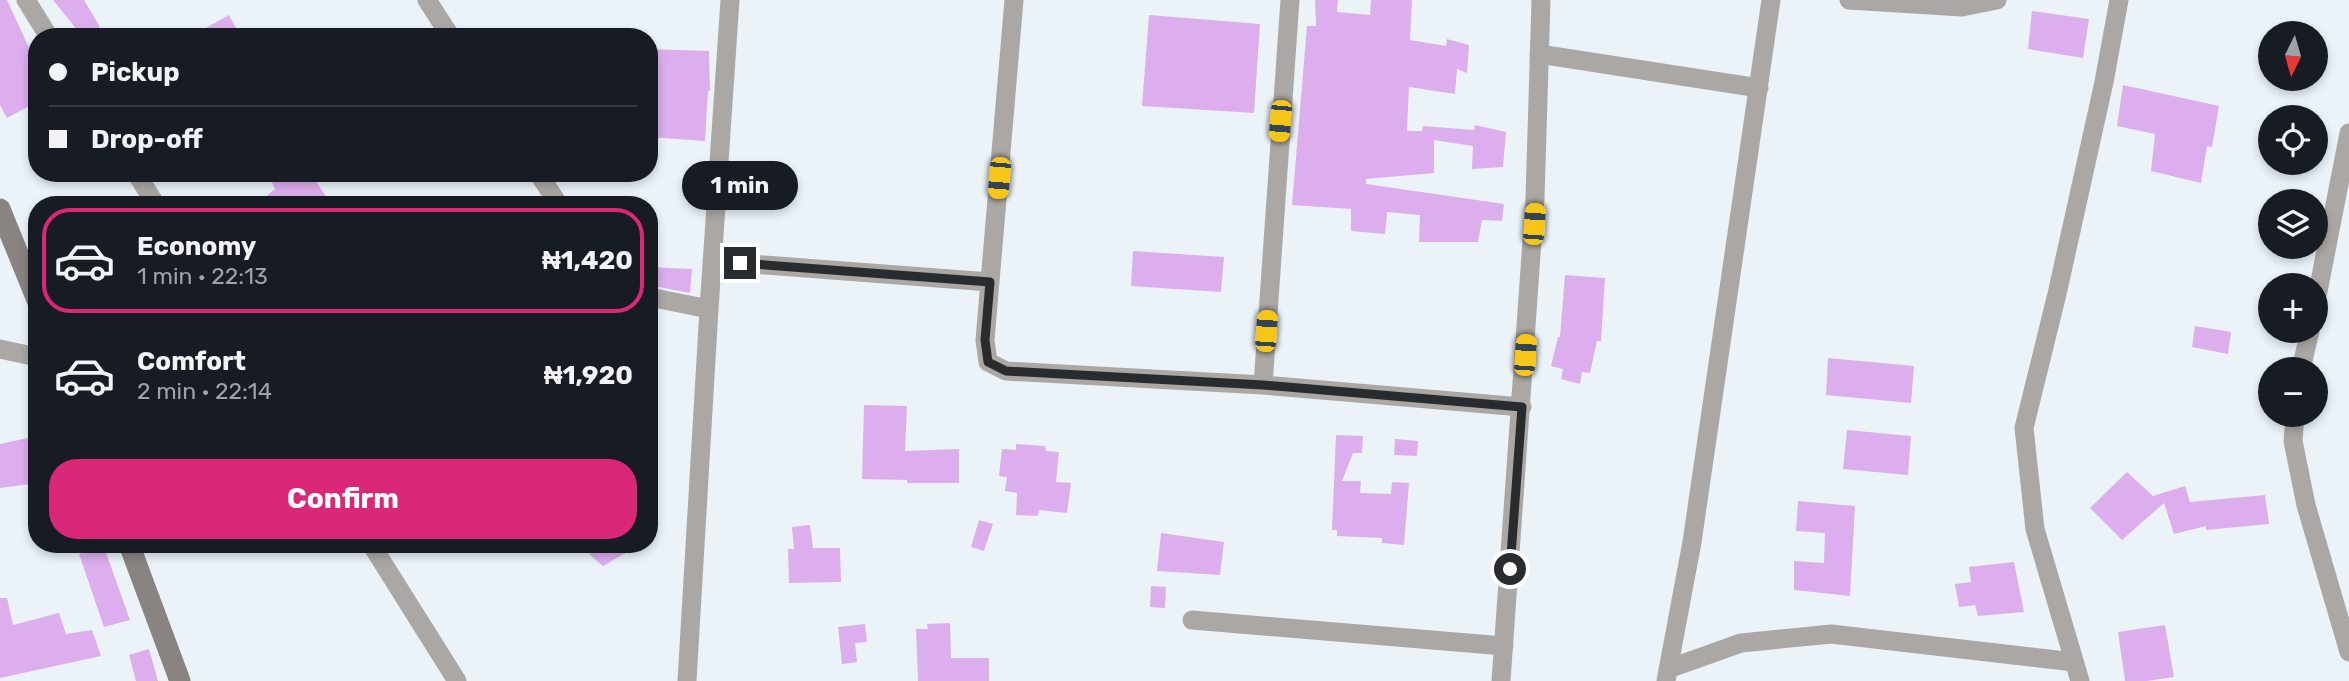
<!DOCTYPE html>
<html lang="en">
<head>
<meta charset="utf-8">
<style>
  body { margin:0; font-family:Rubik,sans-serif; background:#242831; color:#f1f3f6; height:100vh; display:flex; flex-direction:column; font-size:26px; white-space:nowrap }
  * { box-sizing:border-box; margin:0 }
  p { font-size:23px; color:#9ea1a6 }
  .icon { flex:none; width:38px; height:38px; fill:none; stroke:currentColor; stroke-width:2; stroke-linecap:round; stroke-linejoin:round }
  .map { position:relative; flex:1; overflow:hidden }
  .sheet { position:absolute; left:28px; top:196px; width:630px; height:357px; display:flex; flex-direction:column; background:#171b24; border-radius:28px; box-shadow:0 4px 10px #0003 }
  .sheet>* { flex:none }
  .guide { position:absolute; left:28px; top:28px; width:630px; height:154px; border-radius:28px; box-shadow:0 4px 10px #0003; display:grid; align-content:center; height:154px; padding:0 21px; background:#171b24 }
  .needle { width:46px; rotate:185deg }
  .tools { position:absolute; left:2258px; top:21px; display:grid; gap:14px }
  .tools a { display:grid; place-items:center; width:70px; height:70px; border-radius:50%; background:#171b24; box-shadow:0 4px 10px #0003; font-size:35px }
  .end { position:absolute; width:32px; height:32px; margin:-16px; border:9px solid #292c2e; background:#fff; box-shadow:0 0 0 4px #fff }
  .from { border-radius:50% }
  .bubble { position:absolute; height:49px; border-radius:24px; background:#171b24; box-shadow:0 4px 10px #0003; font-size:23px; font-weight:700; line-height:49px; text-align:center }
  .car { position:absolute; width:21px; height:42px; margin:-21px -10px; border-radius:9px; box-shadow:0 0 5px 2px #0007; background:linear-gradient(#f5c518 24%,#345 0 40%,#f5c518 0 76%,#345 0 86%,#f5c518 0) }
  .guide b { display:flex; align-items:center; gap:24px; height:66px; font-size:26px }
  .guide b+b { border-top:2px solid #363941 }
  .guide i { width:18px; height:18px; background:#f1f3f6 }
  ul { padding:12px 0 0; list-style:none }
  li { display:flex; align-items:center; gap:21px; height:105px; margin:0 14px 10px; padding:0 7px; border:4px solid transparent; border-radius:28px }
  li div { flex:1 }
  li b { display:block; font-size:26px }
  li em { font-style:normal; font-weight:700 }
  li.selected { border-color:#db2777 }
  li>.icon { width:63px; height:63px; stroke-width:1.5 }
  .button { display:flex; gap:14px; margin-top:auto; padding:14px 21px }
  .button a { flex:1; height:80px; border-radius:28px; background:#db2777; color:#fff; font-size:28px; font-weight:700; line-height:80px; text-align:center }
  .map>svg:first-child { display:block }
  .building { fill:#ddaeee }
  .lines { fill:none; stroke-linecap:round; stroke-linejoin:round }
  .street { stroke:#aba7a5; stroke-width:19 }
  .secondary { stroke:#898381; stroke-width:21 }
  .route { stroke:#292c2e; stroke-width:9 }
</style>
</head>
<body>
<div class="map">
<svg width="2349" height="681" viewBox="0 0 2349 681">
  <rect width="100%" height="100%" fill="#ebf3f9"/>
  <path class="building" d="M0,0H7L37,65V102L7,118L0,105Z
    M53,0H84L100,27L82,36Z
    M1315,0H1338L1337,12L1370,15L1371,0H1412L1410,40L1446,46L1447,39L1469,45L1467,73L1457,69L1455,94L1409,87L1407,131H1422L1423,126L1474,130L1475,125L1506,132L1503,167L1472,169L1473,146L1434,140V173L1366,179V184L1504,204L1502,221L1482,220L1478,242H1419L1420,215L1387,212L1385,234L1351,231V209L1292,205L1307,26H1316Z
    M2032,11L2089,19L2083,58L2028,49Z
    M229,15L241,37H190Z
    M1149,15L1260,24L1254,113L1142,106Z
    M649,49L709,51L710,91H708L705,141L649,137Z
    M2123,85L2219,106L2212,147L2207,146L2201,183L2151,171L2155,134L2117,126Z
    M268,173H310L332,205H256L275,189Z
    M1133,251L1224,257L1221,292L1131,286Z
    M649,267L692,269L690,293L649,285Z
    M1565,275L1605,278L1601,341H1597L1590,373L1582,372L1580,384L1561,379L1563,369L1551,366L1558,337H1560Z
    M2195,326L2231,332L2228,354L2192,347Z
    M1828,358L1914,366L1911,403L1826,395Z
    M864,405L907,406L905,451L959,449V483H907V480L862,479Z
    M1847,430L1911,436L1908,475L1843,469Z
    M1336,435L1363,436L1362,453H1353L1342,481H1361L1360,493L1391,494L1392,482L1409,483L1404,545L1382,543V538L1337,536V530H1332Z
    M37,436V483L0,488V444Z
    M1395,439L1418,441L1417,456L1394,455Z
    M1016,444L1045,446L1046,451L1059,452L1056,482L1071,483L1067,513L1039,510L1038,516L1016,515L1017,493L1005,491L1007,477L999,476L1002,449L1016,450Z
    M2127,472L2153,496L2185,486L2190,502L2265,495L2269,524L2206,530V526L2174,534L2164,503L2122,540L2090,508Z
    M1798,501L1855,506L1850,596L1794,590V561L1824,563L1825,533L1796,531Z
    M979,520L993,524L984,551L971,547Z
    M810,525L813,548H840L841,582L789,583L788,549H794L792,527Z
    M1161,533L1224,542L1220,575L1157,571Z
    M608,544H641L603,566L589,554Z
    M104,547L130,620L104,627L79,554Z
    M2014,562L2024,612L1978,616L1975,605L1959,607L1955,584L1971,582L1969,567Z
    M1151,586L1166,587L1165,608L1150,607Z
    M0,598H7L13,625L59,613L66,634L92,630L101,656L0,678Z
    M950,623L951,658H989V681H918L916,629H928L927,624Z
    M865,624L867,642L855,643L857,662L842,664L838,627Z
    M2165,625L2174,677L2147,681H2125L2118,632Z
    M149,649L158,681H136L129,655Z"/>
  <g class="lines">
    <path class="street" d="M26,0L49,37
      M427,0L451,37
      M1014,0L985,340L988,362L1006,371L1263,385L1522,407
      M1849,0L1962,7L1997,0
      M1539,54L1759,88
      M136,173L156,205
      M538,173L559,205
      M712,261L990,282
      M649,297L709,309L687,681
      M2315,307L2349,133
      M709,309L730,0
      M0,349L37,357
      M2301,369L2310,331
      M1263,385L1290,0
      M2295,415L2293,441L2306,505L2349,652
      M371,544L457,681
      M1192,620L1504,646
      M1668,669L1741,643L1831,634L2074,662
      M1501,681L1535,198L1541,0
      M1666,681L1692,542L1771,0
      M2080,681L2035,529L2024,428L2057,294L2104,82L2119,0"/>
    <path class="secondary" d="M0,209L37,300
      M129,544L180,681"/>
  </g>
  <g class="lines">
    <path class="route" d="M740,263L990,282L985,340L988,362L1006,371L1263,385L1522,407L1510,569"/>
  </g>
</svg>
<div class="tools">
<a><svg class="needle" viewBox="-14 -14 28 28"><path d="M0-13l5 13h-10z" fill="#e53935"/><path d="M0 13l5-13h-10z" fill="#9ea1a6"/></svg></a>
<a><svg class="icon" aria-label="locate" viewBox="0 0 24 24"><circle cx="12" cy="12" r="6"/><path d="M12 2v4M12 18v4M2 12h4M18 12h4"/></svg></a>
<a><svg class="icon" aria-label="layers" viewBox="0 0 24 24"><path d="M12 4l9 5-9 5-9-5zM3 14l9 5 9-5"/></svg></a>
<a>+</a>
<a>−</a>
</div>
<i class="end from" style="left:1510px;top:569px"></i>
<i class="end" style="left:740px;top:263px"></i>
<div class="bubble" style="left:682px;top:161px;width:116px">1 min</div>
<i class="car" style="left:1280px;top:121px;rotate:185deg"></i>
<i class="car" style="left:999px;top:178px;rotate:185deg"></i>
<i class="car" style="left:1534px;top:224px;rotate:4deg"></i>
<i class="car" style="left:1266px;top:331px;rotate:4deg"></i>
<i class="car" style="left:1525px;top:355px;rotate:4deg"></i>
<div class="guide">
<b><i class="from"></i>Pickup</b>
<b><i></i>Drop-off</b>
</div>
<section class="sheet">
<ul>
<li class="selected"><svg class="icon" aria-label="car" viewBox="0 0 24 24"><path d="M5 17H2v-5l4-1 3-4h7l3 4 3 1v5h-3M9 17h6M6 11h13"/><circle cx="7" cy="17" r="2"/><circle cx="17" cy="17" r="2"/></svg><div><b>Economy</b><p>1 min · 22:13</p></div><em>₦1,420</em></li>
<li><svg class="icon" aria-label="car" viewBox="0 0 24 24"><path d="M5 17H2v-5l4-1 3-4h7l3 4 3 1v5h-3M9 17h6M6 11h13"/><circle cx="7" cy="17" r="2"/><circle cx="17" cy="17" r="2"/></svg><div><b>Comfort</b><p>2 min · 22:14</p></div><em>₦1,920</em></li>
</ul>
<div class="button"><a>Confirm</a></div>
</section>
</div>
</body>
</html>
